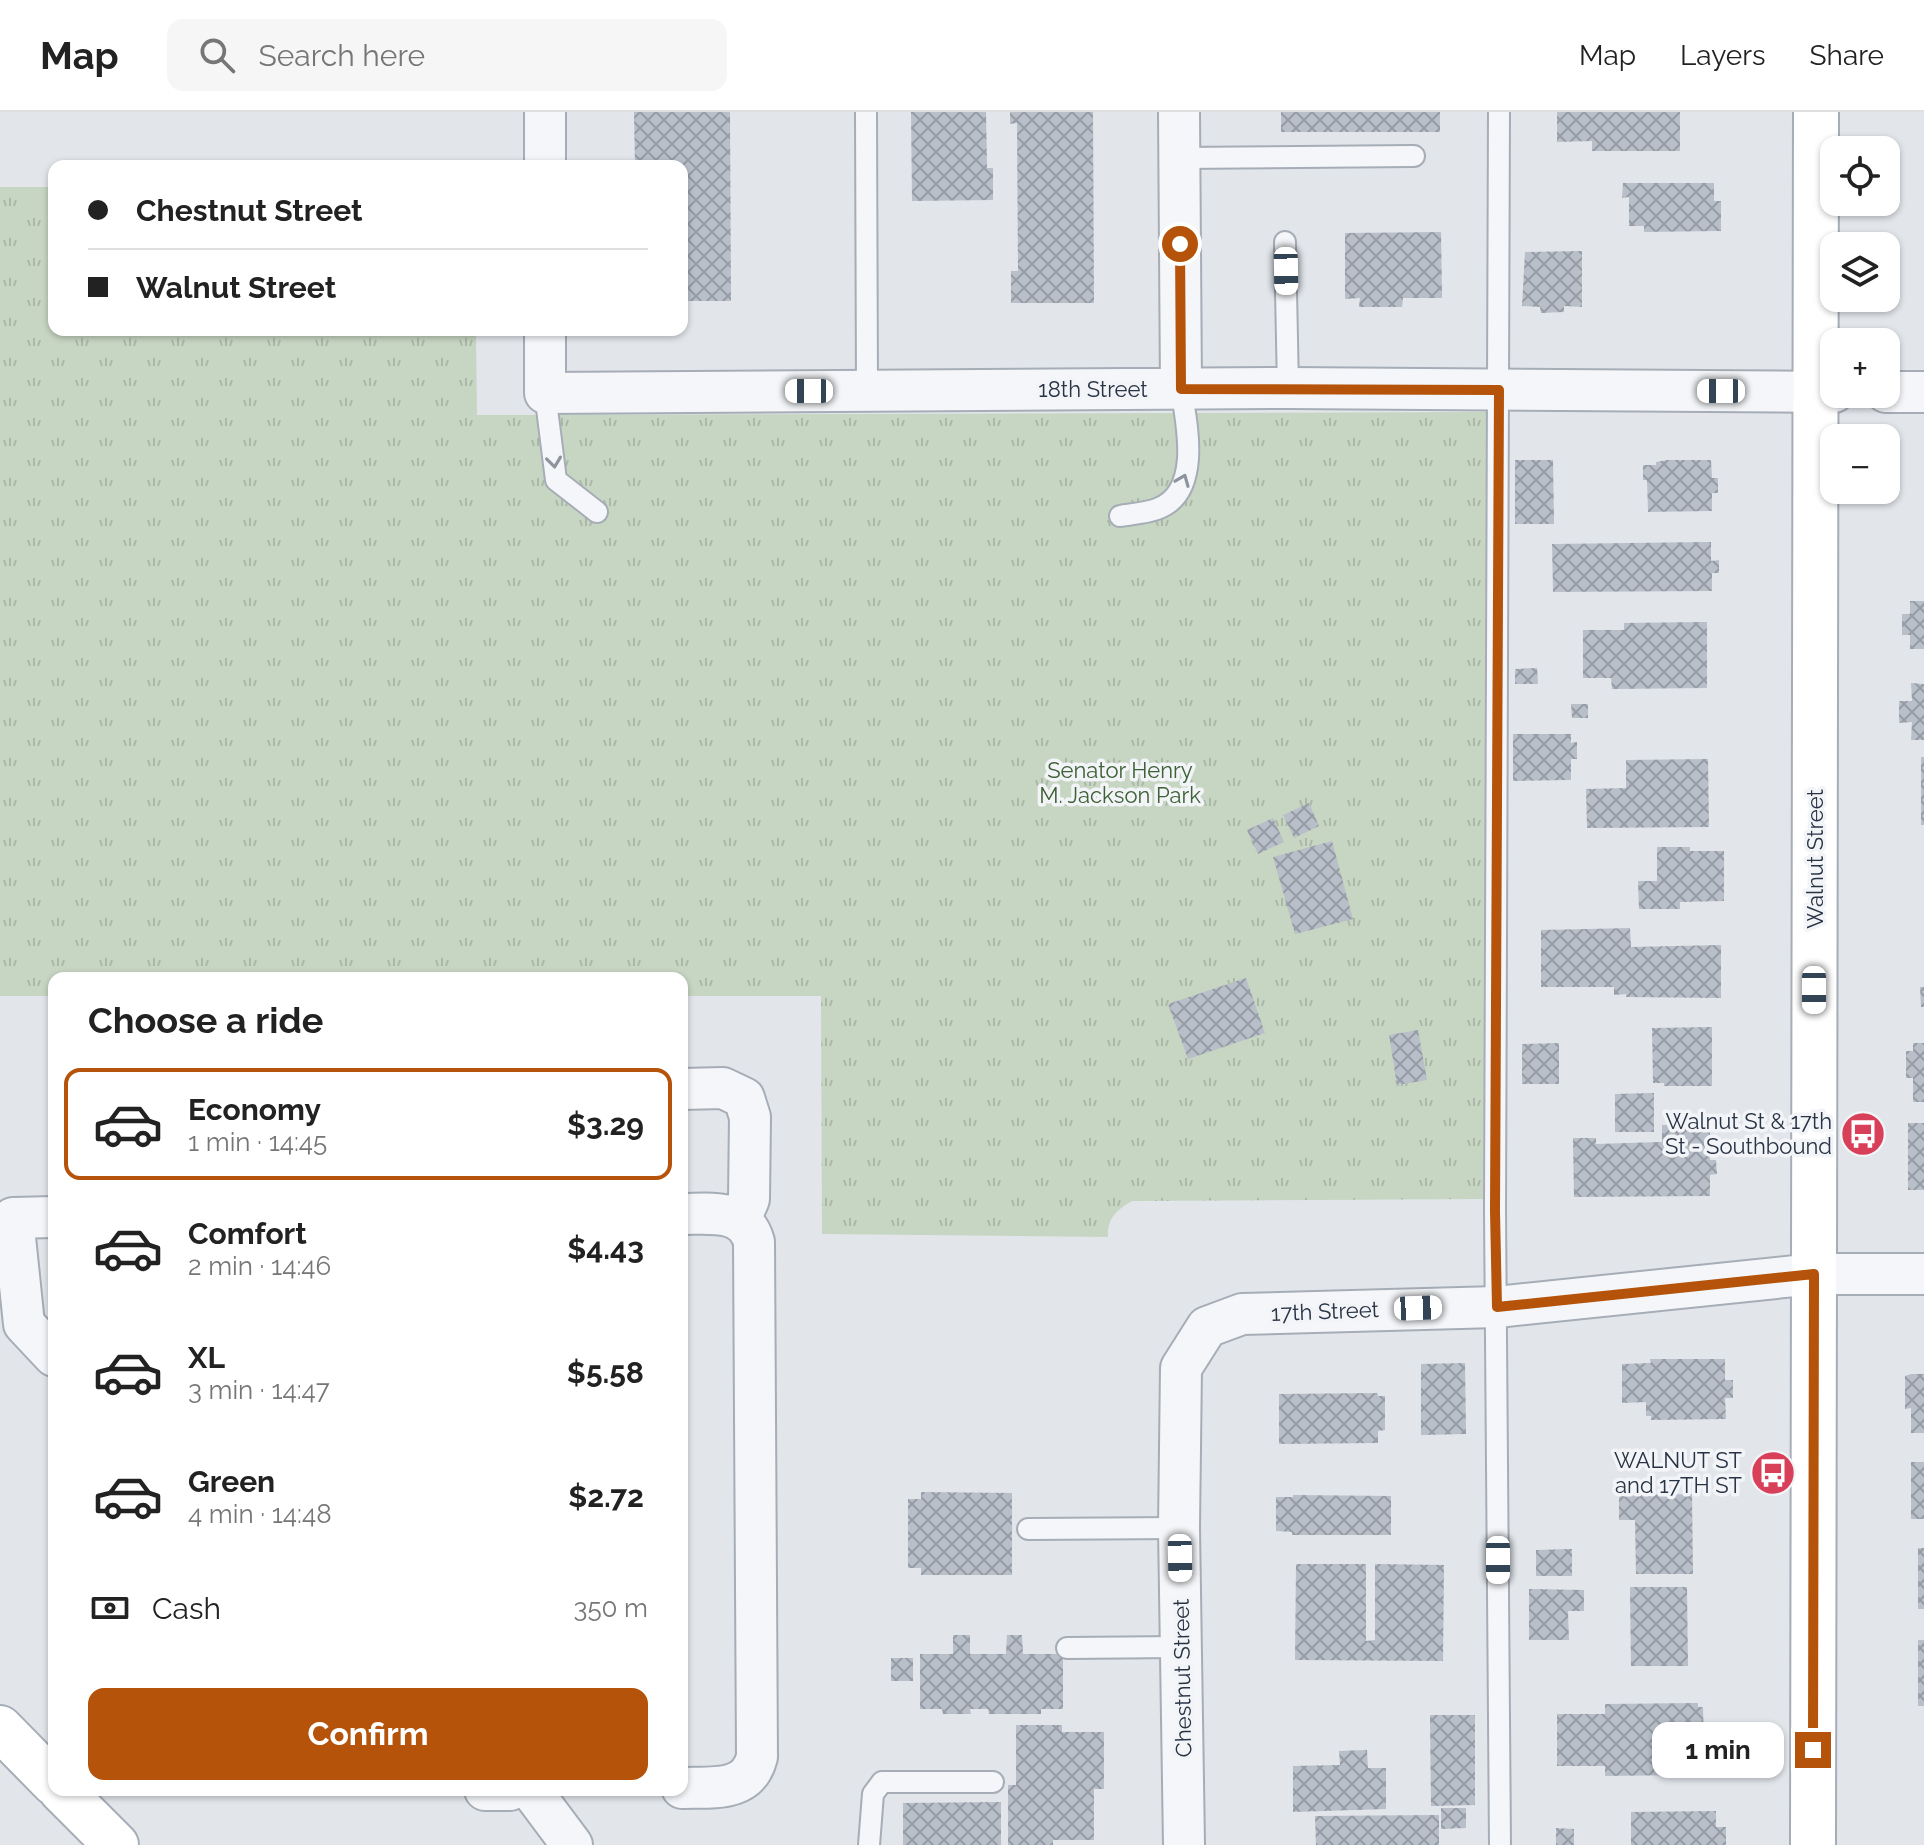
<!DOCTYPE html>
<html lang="en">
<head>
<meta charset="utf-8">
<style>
  body { margin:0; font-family:Raleway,sans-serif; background:#f6f6f6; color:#222; height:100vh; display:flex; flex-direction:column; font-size:30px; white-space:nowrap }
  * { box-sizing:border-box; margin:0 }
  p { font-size:26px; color:#767676 }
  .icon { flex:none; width:44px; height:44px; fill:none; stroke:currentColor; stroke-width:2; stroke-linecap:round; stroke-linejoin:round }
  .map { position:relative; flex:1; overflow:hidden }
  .side { position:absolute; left:48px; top:860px; width:640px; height:824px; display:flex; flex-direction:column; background:#fff; border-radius:16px; box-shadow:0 2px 6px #0004 }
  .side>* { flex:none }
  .banner { position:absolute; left:48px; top:48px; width:640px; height:176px; border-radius:16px; box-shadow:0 2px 6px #0004; display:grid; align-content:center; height:176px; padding:0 40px; background:#fff }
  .fabs { position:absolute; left:1820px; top:24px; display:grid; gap:16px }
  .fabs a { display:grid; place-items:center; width:80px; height:80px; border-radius:16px; background:#fff; box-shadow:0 2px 6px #0004; font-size:40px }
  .end { position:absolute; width:36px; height:36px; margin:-18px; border:10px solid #b45309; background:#fff; box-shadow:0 0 0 4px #fff }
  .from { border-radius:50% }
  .bubble { position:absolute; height:56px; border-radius:16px; background:#fff; box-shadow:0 2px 6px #0004; font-size:26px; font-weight:700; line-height:56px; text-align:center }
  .car { position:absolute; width:24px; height:48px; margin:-24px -12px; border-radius:10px; box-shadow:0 0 6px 2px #0007; background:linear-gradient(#fff 24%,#345 0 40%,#fff 0 76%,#345 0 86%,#fff 0) }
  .banner b { display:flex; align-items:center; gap:28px; height:76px; font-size:30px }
  .banner b+b { border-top:2px solid #e0e0e0 }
  .banner i { width:20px; height:20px; background:#222 }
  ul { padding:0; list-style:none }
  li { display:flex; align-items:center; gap:24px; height:112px; margin:0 16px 12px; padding:0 24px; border:4px solid transparent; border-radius:16px }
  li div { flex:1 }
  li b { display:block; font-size:30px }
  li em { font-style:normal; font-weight:700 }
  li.current { border-color:#b45309 }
  li>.icon { width:72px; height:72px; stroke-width:1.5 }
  h2 { padding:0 40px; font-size:36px; line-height:96px }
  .pay { display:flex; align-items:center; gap:20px; height:88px; padding:0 40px; font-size:30px }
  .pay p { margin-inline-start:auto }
  .primary-button { display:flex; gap:16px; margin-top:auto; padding:16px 40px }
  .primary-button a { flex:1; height:92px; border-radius:16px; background:#b45309; color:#fff; font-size:32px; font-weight:700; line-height:92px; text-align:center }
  header { display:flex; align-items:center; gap:48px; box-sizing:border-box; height:112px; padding:0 40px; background:#fff; border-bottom:2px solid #e0e0e0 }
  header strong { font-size:38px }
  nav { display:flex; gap:44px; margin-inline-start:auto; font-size:28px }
  .search { width:560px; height:72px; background:#f6f6f6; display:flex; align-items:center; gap:20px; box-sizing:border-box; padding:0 28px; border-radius:16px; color:#767676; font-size:30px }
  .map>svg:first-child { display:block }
  .park { fill:url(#park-tufts) }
  .building { fill:url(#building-cross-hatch) }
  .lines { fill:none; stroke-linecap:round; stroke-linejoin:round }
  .lane-casing { stroke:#a6adb6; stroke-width:24 }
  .street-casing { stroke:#a6adb6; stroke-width:44 }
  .secondary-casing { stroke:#a6adb6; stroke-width:48 }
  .lane { stroke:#f5f6f9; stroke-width:20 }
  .street { stroke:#f5f6f9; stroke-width:40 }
  .secondary { stroke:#fff; stroke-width:44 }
  .oneway { stroke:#8e949e }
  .route { stroke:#b45309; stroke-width:10 }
  .labels { text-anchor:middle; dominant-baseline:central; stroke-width:7; stroke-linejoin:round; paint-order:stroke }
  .street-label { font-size:22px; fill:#283344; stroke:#f2f4f8 }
  .park-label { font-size:22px; fill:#3e6135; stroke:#f2f4f8 }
  .poi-label { font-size:22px; fill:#283344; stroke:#f2f4f8; text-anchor:end }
</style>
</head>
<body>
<header>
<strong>Map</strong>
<div class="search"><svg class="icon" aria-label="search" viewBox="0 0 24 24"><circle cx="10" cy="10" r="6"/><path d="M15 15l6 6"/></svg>Search here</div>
<nav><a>Map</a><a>Layers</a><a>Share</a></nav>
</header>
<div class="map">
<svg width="1924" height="1733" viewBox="0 0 1924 1733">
  <defs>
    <pattern id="park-tufts" width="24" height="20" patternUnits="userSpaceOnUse" patternTransform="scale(2)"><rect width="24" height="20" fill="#c7d6c2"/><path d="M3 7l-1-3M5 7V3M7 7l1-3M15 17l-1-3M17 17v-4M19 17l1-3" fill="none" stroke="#abb8a8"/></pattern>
    <pattern id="building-cross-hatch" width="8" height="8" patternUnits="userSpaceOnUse" patternTransform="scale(2)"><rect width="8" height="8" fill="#b8bfc9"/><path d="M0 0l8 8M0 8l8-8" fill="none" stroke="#969ca5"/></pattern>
  </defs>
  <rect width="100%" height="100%" fill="#e2e6eb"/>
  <path class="park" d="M0,75H54V218H476L477,303L1488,300V1087L1132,1089C1117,1098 1107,1106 1108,1125L822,1122L821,884H682V866H54V884H0Z"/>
  <path class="building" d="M634,0H730L731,189H682V54H635Z
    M911,0H986L987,56H993V88L912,89Z
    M1010,0H1093L1094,191H1011V159H1018L1017,11L1010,12Z
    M1281,0H1440V20H1281Z
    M1557,0H1680V39H1592V29L1557,30Z
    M1623,71H1714V89H1721V119L1644,120V114H1629V85L1622,86Z
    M1441,120L1442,186H1403L1402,195H1359L1360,186L1345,187V121Z
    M1582,139V195L1564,194V200L1541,201L1540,195L1522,194L1525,140Z
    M1515,348H1553L1554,412H1515Z
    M1667,348H1711L1712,366H1718V381H1712V399L1648,400L1647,368H1643V353H1656V350Z
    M1711,430V449L1719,448V461H1712V479L1553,480L1552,432Z
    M1910,489H1924V537H1910V523H1902V502H1910Z
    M1707,510V576L1612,577L1611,566H1583V518H1624V511Z
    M1537,556L1538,572H1515V557Z
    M1911,571L1924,572V628H1911L1912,610L1899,611V589H1912Z
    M1571,592H1588V606H1572Z
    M1513,622H1571V631L1577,630V647H1571V668L1513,669Z
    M1921,645H1924V713H1921Z
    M1708,647L1709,715L1587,716L1586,677L1626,676V648Z
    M1309,691L1319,714L1294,726L1283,703Z
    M1273,706L1284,730L1258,742L1247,718Z
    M1332,729L1353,807L1295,822L1273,745Z
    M1657,735H1690V739H1724V789L1680,790V797H1639L1638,769H1657Z
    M1630,816L1631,835L1721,833V886L1626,885V882L1614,883V875H1541V818Z
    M1246,866L1265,921L1188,947L1168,892Z
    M1920,875H1924V895H1921Z
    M1712,915V974H1664V971H1653L1652,916Z
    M1418,918L1427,968L1397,973L1389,923Z
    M1559,931V972H1522V932Z
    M1913,931H1924V990H1913V966H1906V939H1913Z
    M1654,981V1020H1615V982Z
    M1908,1011H1924V1078H1908Z
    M1662,1013H1710V1048H1716L1717,1062L1710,1063V1084L1574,1085L1573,1026H1596V1032L1662,1030Z
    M1650,1247H1725V1268H1733V1286H1725L1726,1307L1651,1308V1304H1646V1290L1622,1291V1252L1651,1251Z
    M1465,1251L1466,1322L1421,1323V1252Z
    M1911,1262H1924V1321H1911V1296L1905,1297V1264Z
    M1377,1281L1378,1284H1385V1318L1378,1319V1331L1279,1332V1282Z
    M1911,1350H1924V1407H1911Z
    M921,1380L1012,1381V1463H921V1456H908V1387H921Z
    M1692,1382L1693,1462H1636L1635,1408H1619V1383Z
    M1293,1383L1391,1384V1423H1292V1420L1276,1419V1385H1293Z
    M1918,1436H1924V1497H1918Z
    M1572,1437V1464H1536V1438Z
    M1296,1452H1366V1529L1375,1528V1452L1444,1453L1443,1549L1295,1548Z
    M1630,1475H1687L1688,1554H1631Z
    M1529,1477L1584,1478V1499H1568L1569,1528H1529Z
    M953,1523H970V1542H1006L1007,1523H1022L1023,1542H1063V1597H1041V1602H989L988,1597H970L971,1602H943L942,1597H920V1542H953Z
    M1918,1528H1924V1594H1918Z
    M891,1546H913V1569H891Z
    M1698,1591V1595H1703L1704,1630H1700V1651H1696V1657H1691V1663L1605,1664V1654H1557V1602H1605V1592Z
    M1430,1603H1475V1693L1431,1694Z
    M1016,1613H1062V1620H1104V1677H1094V1728H1053V1733H1008V1673H1016Z
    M1367,1638L1368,1656H1386V1697L1293,1700V1654L1340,1653L1339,1639Z
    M1001,1690V1733H903V1691Z
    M1441,1696H1466V1716L1441,1717Z
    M1716,1699V1715H1726V1733H1631V1700Z
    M1439,1703V1733H1316L1315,1704Z
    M1556,1716L1574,1717V1733H1556Z"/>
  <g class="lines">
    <g class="lane-casing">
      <path id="lane" d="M866,0L867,278
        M1499,0L1495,1099L1500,1733
        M1179,46L1414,44
        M1285,130L1288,276
        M545,281L556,368L597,400
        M1120,404C1132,402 1146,401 1157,397C1202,381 1187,312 1181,277
        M1028,1417L1179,1416
        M1067,1536L1181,1535
        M869,1733L873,1682L882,1670H993"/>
    </g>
    <g class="street-casing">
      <path id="street" d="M1179,0L1181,277
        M545,54V0
        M545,218V281L1288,276L1834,280
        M1886,280H1924
        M682,977L723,976L744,986L750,1005L749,1087L740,1108
        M682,1102C710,1102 745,1096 754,1130L757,1645C748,1681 712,1675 682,1676
        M54,1105L13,1106L24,1212L54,1244
        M485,1678H510
        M531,1678L572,1733
        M1184,1733L1179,1416L1181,1256L1207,1215L1242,1202L1497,1195L1814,1162H1924"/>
    </g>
    <g class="secondary-casing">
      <path id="secondary" d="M0,1616L54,1671
        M61,1678L116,1733
        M1813,1733L1816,0"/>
    </g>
    <use href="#lane" class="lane"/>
    <use href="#street" class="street"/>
    <use href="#secondary" class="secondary"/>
  </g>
  <defs><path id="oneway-chevron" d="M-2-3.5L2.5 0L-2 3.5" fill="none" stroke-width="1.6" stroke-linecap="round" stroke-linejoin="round" transform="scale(2)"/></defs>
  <g class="oneway">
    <use href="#oneway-chevron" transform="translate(554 350) rotate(83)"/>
    <use href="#oneway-chevron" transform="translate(1183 368) rotate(-68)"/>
  </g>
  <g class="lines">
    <path class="route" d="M1180,132L1181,277L1499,278L1495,1099L1497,1195L1814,1162L1813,1638"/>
  </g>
  <defs>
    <g id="bus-disc" transform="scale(2.3)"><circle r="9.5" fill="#d83f59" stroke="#f2f4f8"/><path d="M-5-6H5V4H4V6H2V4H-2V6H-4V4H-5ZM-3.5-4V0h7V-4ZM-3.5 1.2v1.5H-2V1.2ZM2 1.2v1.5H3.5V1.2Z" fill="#fff"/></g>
  </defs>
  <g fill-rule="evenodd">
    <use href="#bus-disc" x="1863" y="1022"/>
    <use href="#bus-disc" x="1773" y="1361"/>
  </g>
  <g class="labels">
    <g class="street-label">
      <text x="1093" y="277">18th Street</text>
      <text transform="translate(1815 747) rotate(-90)">Walnut Street</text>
      <text transform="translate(1325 1199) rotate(-2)">17th Street</text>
      <text transform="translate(1182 1566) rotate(-91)">Chestnut Street</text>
    </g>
    <g class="park-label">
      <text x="1120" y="658">Senator Henry<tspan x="1120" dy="25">M. Jackson Park</tspan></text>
    </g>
    <g class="poi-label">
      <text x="1832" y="1009">Walnut St &amp; 17th<tspan x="1832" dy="25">St - Southbound</tspan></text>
      <text x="1742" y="1348">WALNUT ST<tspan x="1742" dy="25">and 17TH ST</tspan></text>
    </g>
  </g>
</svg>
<div class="fabs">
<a><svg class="icon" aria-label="locate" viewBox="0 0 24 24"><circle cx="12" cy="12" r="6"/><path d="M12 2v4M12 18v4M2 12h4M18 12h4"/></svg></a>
<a><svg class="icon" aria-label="layers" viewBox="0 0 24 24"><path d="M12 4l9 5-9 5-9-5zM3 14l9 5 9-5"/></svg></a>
<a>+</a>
<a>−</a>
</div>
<i class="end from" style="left:1180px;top:132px"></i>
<i class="end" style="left:1813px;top:1638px"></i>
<div class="bubble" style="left:1652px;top:1610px;width:132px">1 min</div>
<i class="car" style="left:1286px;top:159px;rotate:179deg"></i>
<i class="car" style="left:809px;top:279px;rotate:270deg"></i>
<i class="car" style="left:1721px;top:279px;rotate:270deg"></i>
<i class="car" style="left:1814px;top:878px;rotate:180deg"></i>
<i class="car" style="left:1418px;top:1196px;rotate:88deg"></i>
<i class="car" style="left:1180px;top:1446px;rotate:179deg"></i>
<i class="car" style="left:1498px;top:1448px;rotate:180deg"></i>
<div class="banner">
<b><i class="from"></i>Chestnut Street</b>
<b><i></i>Walnut Street</b>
</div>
<section class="side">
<h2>Choose a ride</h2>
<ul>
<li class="current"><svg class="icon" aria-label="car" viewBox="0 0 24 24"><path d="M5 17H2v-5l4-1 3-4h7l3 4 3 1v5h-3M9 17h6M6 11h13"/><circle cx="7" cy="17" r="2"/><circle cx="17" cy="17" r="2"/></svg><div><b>Economy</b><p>1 min · 14:45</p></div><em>$3.29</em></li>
<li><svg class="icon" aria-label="car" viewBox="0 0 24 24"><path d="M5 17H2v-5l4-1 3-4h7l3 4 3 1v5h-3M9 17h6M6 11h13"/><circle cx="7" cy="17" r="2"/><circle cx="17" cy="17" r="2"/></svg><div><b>Comfort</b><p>2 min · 14:46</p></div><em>$4.43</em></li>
<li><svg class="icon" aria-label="car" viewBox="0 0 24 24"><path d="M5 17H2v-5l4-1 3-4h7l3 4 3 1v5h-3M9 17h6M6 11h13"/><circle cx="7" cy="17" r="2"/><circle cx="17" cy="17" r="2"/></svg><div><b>XL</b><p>3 min · 14:47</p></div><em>$5.58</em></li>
<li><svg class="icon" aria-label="car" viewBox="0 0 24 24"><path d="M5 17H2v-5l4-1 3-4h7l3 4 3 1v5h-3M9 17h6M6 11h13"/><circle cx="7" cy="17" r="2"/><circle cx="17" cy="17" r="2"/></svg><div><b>Green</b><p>4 min · 14:48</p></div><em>$2.72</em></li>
</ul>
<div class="pay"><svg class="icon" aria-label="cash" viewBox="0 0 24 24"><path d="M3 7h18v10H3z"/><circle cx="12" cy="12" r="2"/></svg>Cash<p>350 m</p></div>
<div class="primary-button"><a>Confirm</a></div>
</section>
</div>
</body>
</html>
